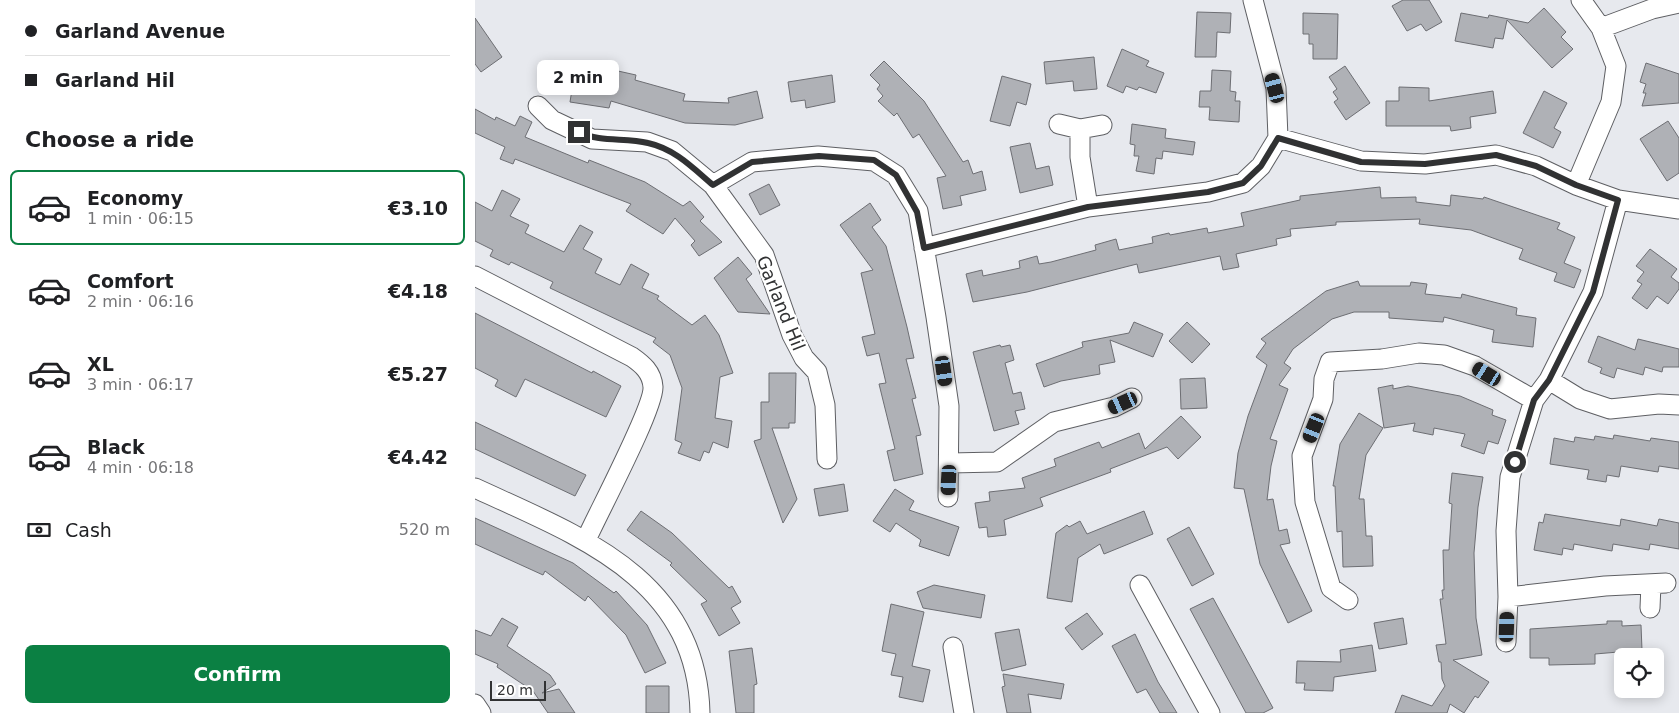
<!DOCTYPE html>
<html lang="en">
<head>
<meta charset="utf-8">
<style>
  body { margin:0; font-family:"DejaVu Sans",sans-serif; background:#f2f2f2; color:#202124; height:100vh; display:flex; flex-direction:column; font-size:19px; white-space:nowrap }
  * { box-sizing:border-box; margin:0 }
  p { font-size:16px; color:#757577 }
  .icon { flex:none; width:28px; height:28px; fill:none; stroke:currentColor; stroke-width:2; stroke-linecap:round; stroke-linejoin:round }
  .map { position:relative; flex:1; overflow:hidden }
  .panel { display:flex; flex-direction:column; background:#fff; width:475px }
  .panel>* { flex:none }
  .banner { display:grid; align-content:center; height:110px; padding:0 25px; background:#fff }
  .tools { position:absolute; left:1139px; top:648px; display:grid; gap:10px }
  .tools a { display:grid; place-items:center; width:50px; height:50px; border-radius:8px; background:#fff; box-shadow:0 2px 12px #0003; font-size:25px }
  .scale { position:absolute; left:15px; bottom:12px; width:56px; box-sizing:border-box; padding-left:5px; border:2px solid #313233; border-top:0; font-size:14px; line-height:18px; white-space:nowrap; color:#313233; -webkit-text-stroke:4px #fff; paint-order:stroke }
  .end { position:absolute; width:22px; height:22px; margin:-11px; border:6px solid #313233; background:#fff; box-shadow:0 0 0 2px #fff }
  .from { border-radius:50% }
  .bubble { position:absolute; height:35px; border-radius:8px; background:#fff; box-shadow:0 2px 12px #0003; font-size:16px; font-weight:700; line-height:35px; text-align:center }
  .car { position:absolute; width:15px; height:30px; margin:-15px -8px; border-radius:6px; box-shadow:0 0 4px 1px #0007; background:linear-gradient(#222 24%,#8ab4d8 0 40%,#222 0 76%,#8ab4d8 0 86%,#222 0) }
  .banner b { display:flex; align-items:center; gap:18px; height:48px; font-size:19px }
  .banner b+b { border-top:1px solid #e0e0e0 }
  .banner i { width:12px; height:12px; background:#202124 }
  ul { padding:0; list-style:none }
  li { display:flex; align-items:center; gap:15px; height:75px; margin:0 10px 8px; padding:0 15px; border:2px solid transparent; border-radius:8px }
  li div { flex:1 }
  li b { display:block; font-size:19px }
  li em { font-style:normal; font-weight:700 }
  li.selected { border-color:#0b8043 }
  li>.icon { width:45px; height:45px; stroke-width:1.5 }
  h2 { padding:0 25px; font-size:22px; line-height:60px }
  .pay { display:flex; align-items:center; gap:12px; height:55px; padding:0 25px; font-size:19px }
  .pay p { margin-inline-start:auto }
  .action { display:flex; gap:10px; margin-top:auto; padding:10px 25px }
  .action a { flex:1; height:58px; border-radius:8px; background:#0b8043; color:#fff; font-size:20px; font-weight:700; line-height:58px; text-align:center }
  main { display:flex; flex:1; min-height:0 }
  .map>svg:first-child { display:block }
  .building { fill:#afb1b6; stroke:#6d6e73 }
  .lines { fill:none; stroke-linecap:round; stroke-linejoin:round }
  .street-casing { stroke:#5e5f63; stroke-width:21 }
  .street { stroke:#fff; stroke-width:19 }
  .route { stroke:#313233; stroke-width:6 }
  .labels { text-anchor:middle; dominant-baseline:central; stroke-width:4.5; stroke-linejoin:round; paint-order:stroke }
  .street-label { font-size:18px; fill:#313233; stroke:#fff }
</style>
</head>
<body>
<main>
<section class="panel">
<div class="banner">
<b><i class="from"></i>Garland Avenue</b>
<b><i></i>Garland Hil</b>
</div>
<h2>Choose a ride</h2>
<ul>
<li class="selected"><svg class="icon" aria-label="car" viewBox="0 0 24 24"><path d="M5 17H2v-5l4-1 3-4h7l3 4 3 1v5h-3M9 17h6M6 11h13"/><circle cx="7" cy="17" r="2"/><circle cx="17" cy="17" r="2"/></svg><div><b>Economy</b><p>1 min · 06:15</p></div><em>€3.10</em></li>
<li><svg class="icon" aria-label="car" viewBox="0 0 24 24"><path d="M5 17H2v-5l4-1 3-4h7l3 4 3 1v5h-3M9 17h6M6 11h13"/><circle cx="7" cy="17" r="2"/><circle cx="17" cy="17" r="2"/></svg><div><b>Comfort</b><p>2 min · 06:16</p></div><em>€4.18</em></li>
<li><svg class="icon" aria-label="car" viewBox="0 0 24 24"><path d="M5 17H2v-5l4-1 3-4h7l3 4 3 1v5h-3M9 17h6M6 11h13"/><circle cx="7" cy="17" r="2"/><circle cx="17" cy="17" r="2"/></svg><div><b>XL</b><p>3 min · 06:17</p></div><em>€5.27</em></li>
<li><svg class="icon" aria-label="car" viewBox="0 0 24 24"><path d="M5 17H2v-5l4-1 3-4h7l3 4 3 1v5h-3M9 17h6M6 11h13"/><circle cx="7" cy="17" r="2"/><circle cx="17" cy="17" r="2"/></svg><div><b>Black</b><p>4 min · 06:18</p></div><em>€4.42</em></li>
</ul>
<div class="pay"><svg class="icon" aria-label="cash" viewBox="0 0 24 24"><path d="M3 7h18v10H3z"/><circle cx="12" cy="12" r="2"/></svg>Cash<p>520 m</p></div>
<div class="action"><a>Confirm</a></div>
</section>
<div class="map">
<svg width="1204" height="713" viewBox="0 0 1204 713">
  <rect width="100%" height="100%" fill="#e7e9ee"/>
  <path class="building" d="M928,0H954L967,22L951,31L946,24L932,31L917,6Z
    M1069,8L1091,32L1086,37L1098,49L1077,68L1032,20L1028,39L1020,38L1018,48L980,41L986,13L1013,18L1014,15L1053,23Z
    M722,12L756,13L755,33L742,32L741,57H720Z
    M828,13L863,14L862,59H838V44H834V34H828Z
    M0,18L27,57L6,72L0,64Z
    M647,49L674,61L671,66L689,73L681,93L664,87L662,90L651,86L648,93L632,86Z
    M619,57L622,89L599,91L598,81L571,84L569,62Z
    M409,61L449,101L488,162L493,160L498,174L507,171L511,190L485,196L487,205L468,209L462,178L471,176L444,134L438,138L422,113L419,116L403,101L408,96L402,89L405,85L395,75Z
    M1171,63L1204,74V103L1167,106L1171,93H1168L1171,84L1165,82Z
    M870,66L895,103L871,120L859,102L863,99L858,92L862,89L854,77Z
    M737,70L756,71L755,91L761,92L760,101H765L764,122L734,120L735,107H724L725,91H736Z
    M143,71L161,75L160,80L210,94L208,101L254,103L253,98L282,91L288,118L260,125L210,123L136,101L134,108L95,102L99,77L141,83Z
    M357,75L360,102L331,108L330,100L316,102L313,82Z
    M527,76L556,84L551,105L542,102L535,126L515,121Z
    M924,87L954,88V101L1018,91L1021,113L995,117L996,128L976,131L975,126H911V101H924Z
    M1069,91L1092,103L1079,128L1086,132L1078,148L1048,133Z
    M0,109L20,120L21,117L40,126L45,116L57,122L50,137L113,163L114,160L170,182L208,206L215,201L229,217L225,221L247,242L224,256L216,245L220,241L200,218L188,234L151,211L156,204L40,159L38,164L25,159L30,147L0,133Z
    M1193,121L1204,138V173L1192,181L1165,139Z
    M657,124L691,129L690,138L720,142L718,155L688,151L687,159L681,158L679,174L661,171L664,156H659L660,145L655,144Z
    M555,143L561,169L574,166L578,185L545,193L535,147Z
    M294,184L305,205L285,215L274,194Z
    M905,187L906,198L941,197V202L975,206L976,195L1008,199L1009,197L1085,223L1082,229L1100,237L1089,263L1106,270L1099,288L1079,281L1082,273L1044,259L1048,249L996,230L944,224L945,219L861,222V225L815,229L816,236L801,239L802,245L761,254L764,267L748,270L745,256L664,273L662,264L552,292L498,302L491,274L507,270L508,276L545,268L544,261L562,256L564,264L576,262L621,250L620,245L641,239L644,250L678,243L677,237L694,233L695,235L732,228L733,233L769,226L766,213L825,200V196Z
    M27,190L45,199L35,216L54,225L50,233L89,252L105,225L118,232L108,249L127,259L120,273L145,285L156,264L174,274L167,288L184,296L182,299L217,325L230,315L244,335L258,373L245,377L240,418L257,421L253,448L238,442L234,453L229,451L225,461L203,453L207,443L200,440L207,388L195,355L178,342L181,338L75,288L78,282L36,262L34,265L15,256L18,250L0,241V202L17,211Z
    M395,203L406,220L397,227L411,246L432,327L439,358L431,359L441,398L437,399L446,435L441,436L448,474L419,481L412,451L420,449L404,384L411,383L404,353L392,356L387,337L400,334L386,273L398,270L365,225Z
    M1175,249L1202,269L1196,277L1204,283V289L1193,304L1182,296L1172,309L1157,298L1167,284L1162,281L1169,272L1161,266Z
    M263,257L277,274L271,279L295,314L263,312L239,278Z
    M883,281L885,286H935L936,282L952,284L950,294L986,298L987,294L1042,308L1041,315L1061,318L1058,347L1017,342L1019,330L969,317L968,322L914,318V312H879L857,319L818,349L809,363L816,368L804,385L813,389L795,439L802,441L796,466L792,500L798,499L804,531L812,529L815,543L805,545L837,611L813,623L785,564L769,489L759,488L763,453L773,416L792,365L781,357L791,343L786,339L851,291Z
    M0,313L117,373L118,371L146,386L131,417L50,379L41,397L20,386L23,380L0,368Z
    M659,322L688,334L678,357L635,340L640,362L624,365L625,374L586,381L569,387L561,364L608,347L607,342L654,333Z
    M712,322L735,344L717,363L694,341Z
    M1123,336L1160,350L1163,339L1204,349V367H1188L1187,372L1170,367L1168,375L1142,368L1139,378L1125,373L1127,368L1113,362Z
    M525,345L526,347L535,345L539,360L530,363L538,394L546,392L550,409L540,411L544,424L519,431L498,352Z
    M294,373H321L320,423H314V428H297L322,499L308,523L279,441L286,439V402H294Z
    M730,378L732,408L706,409L705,379Z
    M918,385V389L933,386L985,396L1018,410L1017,415L1031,420L1023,444L1013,441L1009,454L986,446L990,434L959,428L958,435L938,431L940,423L909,428L903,388Z
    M884,413L908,428L891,455L884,499H889L891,536H897L898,566L868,567L867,531L862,532L860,486H858L865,444Z
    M706,416L726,437L703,459L692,447L635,469L636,472L565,498L568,506L529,520L531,535L513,537L512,527L504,528L500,503L515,501L514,492L550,488L547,478L581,466L579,459L624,442L627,448L664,433L670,449Z
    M0,422L111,475L100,496L0,449Z
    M1139,435L1175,441L1176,438L1204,442V469L1184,466L1183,472L1146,466L1144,477L1132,475L1131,482L1112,479L1114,470L1075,464L1079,438L1099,442L1100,437L1119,440L1120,436L1138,439Z
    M977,473L1008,477L1003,507L999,553L1001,618L1007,655L978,660L1014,682L1003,698L1000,696L989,713L975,704L972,713H920L927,695L957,706L970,686L967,679L966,662H964L961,645L971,644L965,599H968L967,590H969L968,550H974L977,504L974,503Z
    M369,484L373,511L344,516L339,489Z
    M420,489L439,501L434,510L484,527L474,556L444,546L446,540L421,523L415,532L398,521Z
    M166,511L197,533L254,588L257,586L266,602L256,608L265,623L244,636L226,604L232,601L195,565L197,563L152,530Z
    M669,511L678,534L629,554L625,544L603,558L597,602L572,598L581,533L592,525L594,527L605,521L612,534Z
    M1070,514L1145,526L1146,519L1182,526L1184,519L1204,523V549L1175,544L1174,550L1138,544L1137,551L1099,544L1098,550L1088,548L1087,555L1059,550L1064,522L1068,523Z
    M0,518L98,563L139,593L141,591L172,625L191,663L170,673L151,635L113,596L110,601L70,571L68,575L0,544Z
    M714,527L739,574L717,586L692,539Z
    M459,585L510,595L506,618L448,608L442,592Z
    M738,598L798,708L788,713H771L715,609Z
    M416,604L449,612L437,666L455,670L448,702L424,697L428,677L416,675L421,654L407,651Z
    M612,613L628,634L607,650L590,628Z
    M27,618L43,627L32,646L75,675L81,684L67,693L84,689L100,713H73L58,691L22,667L23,664L0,654V630L16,636Z
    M928,618L932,644L904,649L899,623Z
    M1132,621H1147V626L1166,625L1167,650L1120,654V664L1074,665V658H1055V629L1132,624Z
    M544,629L551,665L527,671L520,633Z
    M660,634L683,682L702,713H685L671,689L662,693L637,646Z
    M897,645L901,671L859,677L858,691L829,690L830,683H821L822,661L866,662L865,650Z
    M277,648L282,684L279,685V713H261L254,651Z
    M528,674L589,684L586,699L553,694L556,713H532L527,687L530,686Z
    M171,686H194V713H171Z"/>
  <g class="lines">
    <g class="street-casing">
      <path id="street" d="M778,0L801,88L803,138
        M1126,28L1177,9L1204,3
        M63,106L77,120L117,139L172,142L197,151L238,185
        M584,124L605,129L627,125
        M605,129V157L613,207
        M803,138L886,161L950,164L1021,155L1061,166L1101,185L1143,200L1204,209
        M1101,185L1136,102L1141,66L1126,28L1106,0
        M449,248L613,207L733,192L768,183L786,166L803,138
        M0,276L157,357C167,364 177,372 178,387C179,408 123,513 111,540
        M1074,380L1105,399L1135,409L1184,404L1204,405
        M352,459L350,405L342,372L329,358L317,335L289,255L238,185L277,162L343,156L399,161L421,175L443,211L461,317L474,406L473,497
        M475,463L522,462L579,422L639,407L657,398
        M0,488C104,536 222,578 225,713
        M665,585L735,713
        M1033,597L1130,586L1191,583
        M873,600L856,588L830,502L827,456L848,399L849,379L855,362L907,359L944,353L969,355L1000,366L1059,400
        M1175,608L1176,584
        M1031,642L1033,597L1031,531L1035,477L1059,400L1074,380L1118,292L1143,200
        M478,647L489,713
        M0,704L6,713"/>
    </g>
    <use href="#street" class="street"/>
  </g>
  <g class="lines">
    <path class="route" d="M104,132C126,143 150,137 173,143C200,149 218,168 238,185L277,162L344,156L399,160L421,175L442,212L449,248L613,207L733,192L768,183L786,166L803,138L886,162L950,164L1021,155L1061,166L1101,185L1143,200L1118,292L1074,380L1059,400L1040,462"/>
  </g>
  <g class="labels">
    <g class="street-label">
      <text transform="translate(306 303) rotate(68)">Garland Hil</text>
    </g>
  </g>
</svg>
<div class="tools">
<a><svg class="icon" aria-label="locate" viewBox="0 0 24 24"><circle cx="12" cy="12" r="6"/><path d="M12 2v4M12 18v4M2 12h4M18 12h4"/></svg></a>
</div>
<div class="scale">20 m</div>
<i class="end from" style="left:1040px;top:462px"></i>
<i class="end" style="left:104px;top:132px"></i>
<div class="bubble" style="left:62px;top:60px;width:82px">2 min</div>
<i class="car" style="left:800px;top:88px;rotate:345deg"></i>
<i class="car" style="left:469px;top:371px;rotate:172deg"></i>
<i class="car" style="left:1012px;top:374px;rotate:301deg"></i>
<i class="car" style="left:648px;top:403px;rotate:246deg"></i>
<i class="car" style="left:839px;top:428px;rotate:202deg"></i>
<i class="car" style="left:474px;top:480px;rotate:183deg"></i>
<i class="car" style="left:1032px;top:627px;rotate:2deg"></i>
</div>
</main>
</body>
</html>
